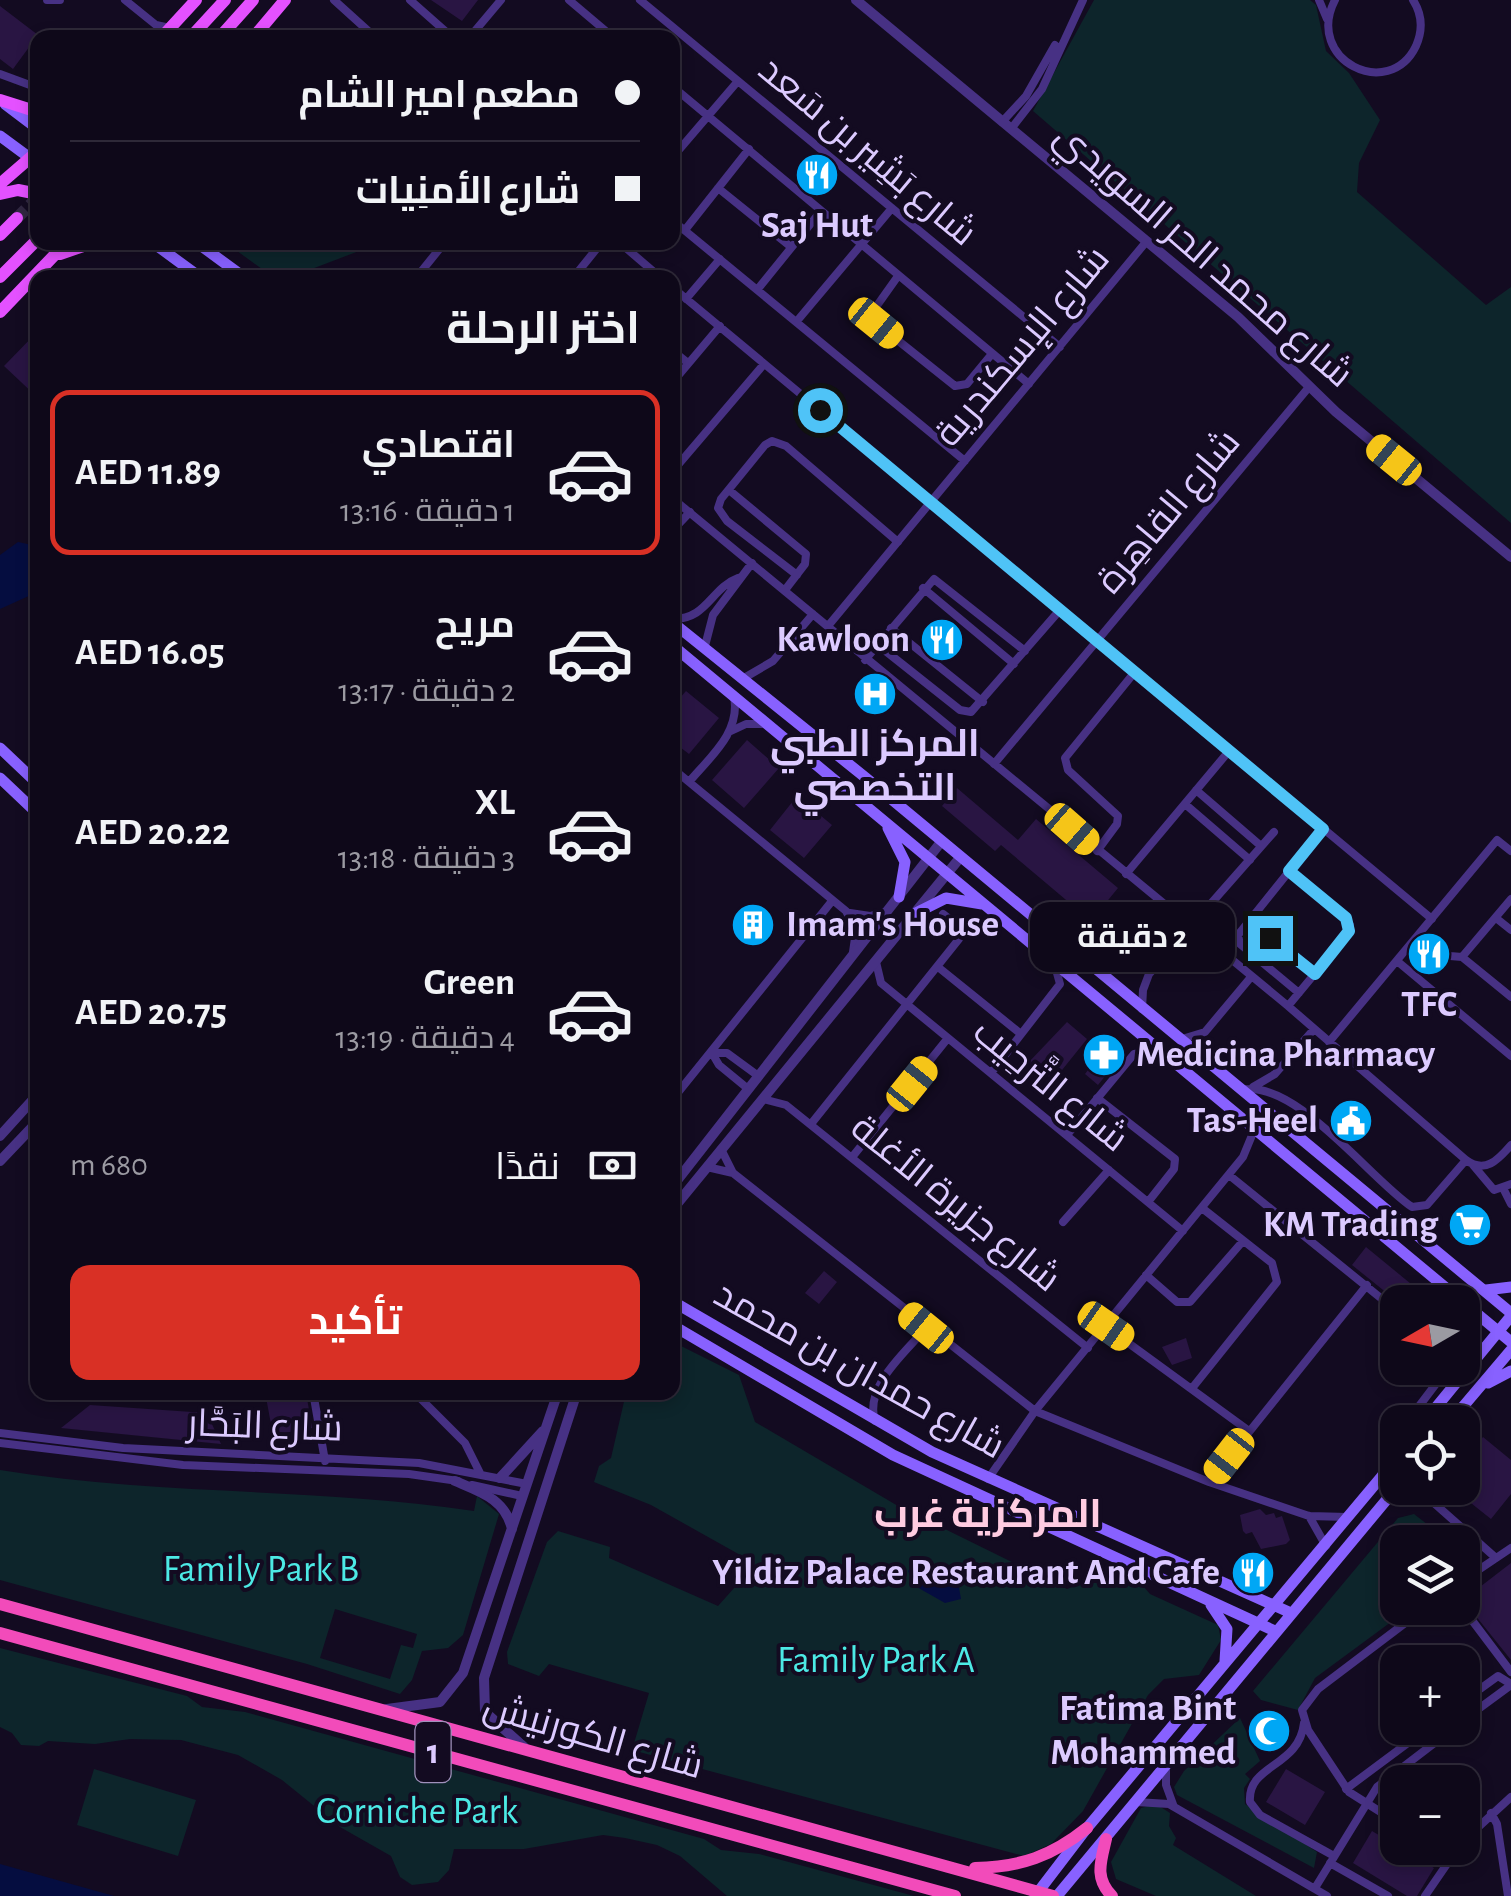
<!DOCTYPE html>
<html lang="ar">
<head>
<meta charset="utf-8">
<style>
  body { margin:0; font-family:"Alegreya Sans",Cairo,sans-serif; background:#1c1626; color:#f1f3f6; direction:rtl; height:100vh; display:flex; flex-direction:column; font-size:38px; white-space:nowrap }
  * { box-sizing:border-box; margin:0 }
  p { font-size:32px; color:#9b9aa2 }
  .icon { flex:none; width:55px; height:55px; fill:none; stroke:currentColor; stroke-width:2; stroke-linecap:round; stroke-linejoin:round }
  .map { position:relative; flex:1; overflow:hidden; direction:ltr }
  .panel { position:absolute; left:30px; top:270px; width:650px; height:1130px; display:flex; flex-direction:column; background:#0e0819; border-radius:20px; box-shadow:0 5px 15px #0003,0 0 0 2px #2e2938; direction:rtl }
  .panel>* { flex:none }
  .hud { position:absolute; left:30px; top:30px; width:650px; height:220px; border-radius:20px; box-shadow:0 5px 15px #0003,0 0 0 2px #2e2938; direction:rtl; display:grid; align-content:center; height:220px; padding:0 40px; background:#0e0819 }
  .needle { width:65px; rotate:261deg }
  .fabs { position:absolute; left:1380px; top:1285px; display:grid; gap:20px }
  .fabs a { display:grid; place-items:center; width:100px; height:100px; border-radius:20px; background:#0e0819; box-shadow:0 5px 15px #0003,0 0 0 2px #2e2938; font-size:50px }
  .end { position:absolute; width:45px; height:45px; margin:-22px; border:12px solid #4fc3f7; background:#111; box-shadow:0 0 0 5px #111 }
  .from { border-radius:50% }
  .bubble { position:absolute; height:70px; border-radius:20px; background:#0e0819; box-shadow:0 5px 15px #0003,0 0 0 2px #2e2938; font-size:32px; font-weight:700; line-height:70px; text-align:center; direction:rtl }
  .car { position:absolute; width:30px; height:60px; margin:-30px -15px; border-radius:12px; box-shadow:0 0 8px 2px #0007; background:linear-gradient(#f5c518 24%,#345 0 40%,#f5c518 0 76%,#345 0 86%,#f5c518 0) }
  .hud b { display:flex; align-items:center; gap:35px; height:95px; font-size:38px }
  .hud b+b { border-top:2px solid #2e2938 }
  .hud i { width:25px; height:25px; background:#f1f3f6 }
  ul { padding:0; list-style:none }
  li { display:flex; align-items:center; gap:30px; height:165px; margin:0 20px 15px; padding:0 20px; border:5px solid transparent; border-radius:20px }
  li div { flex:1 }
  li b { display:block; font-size:38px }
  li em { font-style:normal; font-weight:700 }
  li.selected { border-color:#d93025 }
  li>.icon { width:90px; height:90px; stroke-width:1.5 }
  h2 { padding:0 40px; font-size:45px; line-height:120px }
  .pay { display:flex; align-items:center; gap:25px; height:110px; padding:0 40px; font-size:38px }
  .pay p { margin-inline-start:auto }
  .cta { display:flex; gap:20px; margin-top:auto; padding:20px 40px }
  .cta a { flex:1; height:115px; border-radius:20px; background:#d93025; color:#fff; font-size:40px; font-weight:700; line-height:115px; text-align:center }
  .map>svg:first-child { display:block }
  .green { fill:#0d252b; fill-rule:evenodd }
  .water { fill:#050d40 }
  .building { fill:#291543 }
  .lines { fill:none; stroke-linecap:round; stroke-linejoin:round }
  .primary-tunnel { stroke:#312842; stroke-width:12; stroke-dasharray:12 6; stroke-linecap:butt }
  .minor { stroke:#473184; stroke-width:8 }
  .tertiary { stroke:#473184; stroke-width:10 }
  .secondary { stroke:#8861ff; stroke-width:11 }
  .primary { stroke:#e451ff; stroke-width:12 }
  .trunk { stroke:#f24bba; stroke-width:12 }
  .route { stroke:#4fc3f7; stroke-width:12 }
  .labels { text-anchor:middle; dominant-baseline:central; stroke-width:8; stroke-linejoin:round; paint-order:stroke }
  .shield { fill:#130b21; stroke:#a091bc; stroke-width:2.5 }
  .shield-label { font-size:35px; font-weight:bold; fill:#dccaff }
  .street-label { font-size:38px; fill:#dccaff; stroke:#130b21 }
  .poi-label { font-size:38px; font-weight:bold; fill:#dccaff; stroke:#130b21; text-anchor:end }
  .park-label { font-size:38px; fill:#4ce9e5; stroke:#130b21 }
  .neighbourhood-label { font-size:40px; font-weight:bold; fill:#ffcce1; stroke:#130b21 }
</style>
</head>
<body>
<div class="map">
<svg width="1511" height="1896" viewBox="0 0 1511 1896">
  <rect width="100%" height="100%" fill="#130b21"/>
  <path class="green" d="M1094,0H1310L1316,5L1326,51L1349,73L1380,120L1359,163L1357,192L1486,305L1511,287V523L1033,111Z
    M226,243H380L288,278L273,277Z
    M673,1342L739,1375L755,1422L898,1506L1067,1589L1115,1571L1137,1579L1150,1594L1218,1625L1221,1640L1199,1675L1164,1679L1148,1695L1083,1811L1051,1844L1024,1856L632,1750L649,1693L549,1664L539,1676L508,1664L507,1652L547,1542L558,1531L610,1547L609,1558L718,1606L743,1578L742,1556L651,1505L594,1482L599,1466L611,1458L626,1393L672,1392Z
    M0,1470C157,1496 316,1487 474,1511L477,1496L499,1514L463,1635L448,1648L422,1651L412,1680L400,1694L307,1664L0,1580ZM335,1609L417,1634L413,1648L401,1645L390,1679L320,1658Z
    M1414,1514L1450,1542H1398V1608H1410L1315,1678L1298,1710L1261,1700L1253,1691L1398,1518Z
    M0,1648L187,1696L202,1707L245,1712L704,1839L721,1850L759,1854L914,1896H727L680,1856L657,1845L625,1838L603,1835L524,1849H454L449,1870L438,1882L412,1885L400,1877L391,1856L340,1827L282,1780L238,1755L181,1740L130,1739L95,1744L48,1741L39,1746L21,1745L12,1733L0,1727Z
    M1240,1718L1260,1761L1245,1774L1250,1779L1244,1788L1245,1804L1317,1852L1314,1868L1177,1795L1174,1787L1184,1771Z
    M94,1769L196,1800L178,1856L77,1825Z
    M1156,1804L1170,1813L1169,1826L1176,1838L1173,1845L1256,1896H1156L1116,1879L1111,1862L1141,1808Z"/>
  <path class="water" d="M18,542L37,546V585L31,595L0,609V555Z
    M926,1564L958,1582L961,1599L945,1603L915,1586L908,1571L913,1565Z
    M0,1864L114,1896H0Z"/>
  <path class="building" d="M431,0H478L462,21Z
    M0,6L38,35L13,69L0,59Z
    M38,331V398L4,366Z
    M686,691L719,718L689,754L672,741V707Z
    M747,740L779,768L744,808L712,780Z
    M957,788L1018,840L1036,819L1118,888L1091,921L1001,845L995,851L942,806Z
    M797,796L832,825L804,858L770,830Z
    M1067,1022L1087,1039L1054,1080L1028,1063Z
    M1104,1049L1118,1060L1098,1085L1085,1074Z
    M1366,1247L1433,1302H1398L1352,1265Z
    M824,1271L837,1282L819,1304L805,1293Z
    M1186,1338L1192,1358L1172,1365L1162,1347Z
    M265,1392H306L312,1428L273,1435Z
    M90,1405L207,1413L221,1444L61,1428Z
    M1483,1437L1511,1460V1494L1491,1519L1452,1488H1462V1464Z
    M1260,1509L1266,1515L1274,1513L1276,1518L1282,1516L1290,1540L1286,1544L1261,1549L1252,1532L1246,1534L1243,1531L1240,1515Z
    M1511,1563V1660L1463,1600Z
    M1286,1769L1325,1792L1305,1825L1266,1802Z
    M1372,1831L1434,1868L1417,1896H1407L1353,1863Z"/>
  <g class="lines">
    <path class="primary-tunnel" d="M17,218L38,197"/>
    <path class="minor" d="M47,0H60
      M125,0L156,25L170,28
      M334,0L376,38
      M410,0L453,38
      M569,0L614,38
      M640,0L1060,347
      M1319,0L1327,19
      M1335,0C1304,60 1389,102 1416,46C1423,30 1422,14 1413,0
      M469,38L501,0
      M0,74L38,88
      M672,86L1029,384
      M1002,122L1026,96L1055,45
      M1011,129L1042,89L1083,0
      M672,158L738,81
      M718,188L791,247
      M672,220L965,461
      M685,230L749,149
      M619,242L661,278
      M898,276L871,314L876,323L955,386L967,384L991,355
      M416,278L445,242
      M573,278L602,242
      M672,287L1432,919
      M757,290L821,211
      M686,299L720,259
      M797,321L892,208
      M672,350L688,363
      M672,383L720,326
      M672,472L764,364
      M729,490L806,554L805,564L785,590
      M672,498L1288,1006L1466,1160C1485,1174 1498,1160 1511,1145
      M672,531L690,512
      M797,575L727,521L718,508L721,499L765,445L772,441L786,446L898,542
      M923,588L1014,664
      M672,619C707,620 711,588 738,578
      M828,626L1146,242
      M891,628L983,702
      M878,645L960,710L971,712L1059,611
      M705,646L713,615L752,563
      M865,660L934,579L1025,651
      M744,678L773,661L813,614
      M731,731L746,724H765
      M994,764L1309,387
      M672,768L846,911L856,931L853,952
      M689,782C710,757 741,732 734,697
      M1196,790L1261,846
      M1185,804L1250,860
      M1097,851L1117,824L1118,816L1068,770L1065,758L1134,673
      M1126,874L1229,751
      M850,913L870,916L885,912
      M1496,918L1511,930
      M1248,920L1315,974
      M1418,935L1450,956L1462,957L1511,899
      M1462,957L1511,997
      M1397,961L1511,1056
      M876,962L881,983L1183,1231
      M938,967L1021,1034
      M1299,993L1240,944L1238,935L1323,829
      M1288,1006L1346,936L1350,925L1343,915L1289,871
      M1142,1009L1143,990L1149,974L1274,832
      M1182,1039L1205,1032L1251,977
      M1329,1042L1497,840L1511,851
      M991,1073L1060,984L1055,966
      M1253,1087L1275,1074L1314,1029
      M747,1088L719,1065L712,1053H727L757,1075
      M1241,1090C1295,1078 1369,1178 1412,1207L1427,1205L1466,1160
      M1097,1098L1175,1159L1174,1169L1148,1202
      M763,1099L786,1105L1088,1348
      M672,1100L832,901
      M811,1124L959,939L957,925L943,914
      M1067,1135L1134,1054L1159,1050
      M721,1149L733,1173L1035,1411L1209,1482L1309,1516L1348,1517
      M853,1156L948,1038
      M1473,1165L1494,1190L1511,1184
      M707,1167L733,1173
      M1229,1175L1398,1312
      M1504,1190L1511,1204
      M1063,1222L1109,1170
      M1146,1275L1177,1302H1190L1243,1241
      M1105,1326L1249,1431
      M1193,1387L1277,1282L1272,1263L1202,1208
      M313,1392L325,1461
      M414,1392L465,1443L480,1473
      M875,1421C864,1386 905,1353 926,1328
      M1407,1422L1448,1368
      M0,1433L123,1448L419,1463L527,1484
      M0,1443L183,1465L409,1474L458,1481
      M1381,1476L1388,1450L1398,1435
      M988,1479L1035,1411L1243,1157L1255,1128
      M1209,1482L1367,1285
      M472,1485L522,1496
      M1417,1488L1496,1558
      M1309,1516L1326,1546
      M1462,1581L1511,1548
      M1462,1607L1511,1672
      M1462,1702L1498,1676L1511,1684
      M1462,1721L1511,1685
      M1304,1723C1299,1768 1247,1764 1250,1802L1260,1815L1334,1856
      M1166,1769V1785L1174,1807
      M1346,1789L1428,1728
      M1136,1802L1169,1804L1327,1896
      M1491,1813L1497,1824L1508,1896
      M1398,1823L1349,1792L1308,1730L1302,1710L1318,1689L1425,1608
      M1462,1842L1511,1797
      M1435,1848L1449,1857
      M1330,1863L1388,1896
      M1315,1888L1377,1787L1454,1728
      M1425,1896L1458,1848"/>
    <path class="tertiary" d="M856,0L1238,317L1336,412L1511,557
      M0,1136L38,1094
      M0,1161L38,1121
      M672,1187L941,842
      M672,1210L959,859
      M500,1478L543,1431
      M455,1481C481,1492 505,1499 512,1529
      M387,1709L440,1702L463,1673L558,1392
      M524,1747L485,1712L484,1678L577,1392"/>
    <path class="secondary" d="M5,104L38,129
      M0,136L38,164
      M152,242L201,278
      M196,242L245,278
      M672,622L866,778L1511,1313
      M672,645L1511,1342
      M0,748L38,784
      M0,778L38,814
      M888,828L905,862L899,897
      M916,913L946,898L982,904
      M1486,1290L1511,1287
      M672,1301L932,1452L1291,1613
      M1462,1304L1476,1335V1356
      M672,1325L893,1455L1275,1631
      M1488,1383L1511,1371
      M1424,1422L1511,1316
      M1450,1422L1511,1350
      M1211,1605L1227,1629L1225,1661
      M1035,1896L1087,1828L1398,1457
      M1057,1896L1398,1486"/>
    <path class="primary" d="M161,38L196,0
      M190,38L225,0
      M219,38L253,0
      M253,38L285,0
      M0,100L38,112
      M0,184L38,151
      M0,194L18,190L38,194
      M0,235L17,218
      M199,242L202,246
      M60,254L95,242
      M0,277L38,239
      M0,312L67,242"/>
    <path class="trunk" d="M0,1604L1053,1896
      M0,1633L955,1896
      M1106,1839C1101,1861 1094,1878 1112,1896
      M975,1868C1021,1867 1052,1856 1087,1828"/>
  </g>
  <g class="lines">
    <path class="route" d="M820,410L1323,829L1289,871L1346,918L1349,931L1315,974L1270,938"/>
  </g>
  <defs>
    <g id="restaurant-disc" transform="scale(2.25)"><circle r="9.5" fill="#00a7f5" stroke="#130b21"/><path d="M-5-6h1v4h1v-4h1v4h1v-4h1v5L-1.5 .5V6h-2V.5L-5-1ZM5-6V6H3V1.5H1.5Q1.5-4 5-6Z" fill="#fff"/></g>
    <g id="hospital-disc" transform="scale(2.25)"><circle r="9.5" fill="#00a7f5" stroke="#130b21"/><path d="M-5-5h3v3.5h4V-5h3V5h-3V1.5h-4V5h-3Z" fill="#fff"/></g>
    <g id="building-disc" transform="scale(2.25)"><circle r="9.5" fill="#00a7f5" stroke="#130b21"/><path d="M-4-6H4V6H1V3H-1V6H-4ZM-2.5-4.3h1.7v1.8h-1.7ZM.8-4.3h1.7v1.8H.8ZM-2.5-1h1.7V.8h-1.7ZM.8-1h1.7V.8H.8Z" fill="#fff"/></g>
    <g id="pharmacy-disc" transform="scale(2.25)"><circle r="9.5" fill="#00a7f5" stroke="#130b21"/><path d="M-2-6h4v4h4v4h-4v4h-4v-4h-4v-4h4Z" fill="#fff"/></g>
    <g id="civic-disc" transform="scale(2.25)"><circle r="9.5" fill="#00a7f5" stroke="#130b21"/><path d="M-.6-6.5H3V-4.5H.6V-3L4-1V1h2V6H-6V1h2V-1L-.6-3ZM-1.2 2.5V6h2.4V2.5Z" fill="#fff"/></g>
    <g id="supermarket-disc" transform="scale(2.25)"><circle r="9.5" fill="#00a7f5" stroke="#130b21"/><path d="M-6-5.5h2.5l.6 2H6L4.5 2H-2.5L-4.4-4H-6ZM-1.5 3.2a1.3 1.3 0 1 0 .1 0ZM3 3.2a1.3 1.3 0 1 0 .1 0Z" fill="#fff"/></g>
    <g id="mosque-disc" transform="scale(2.25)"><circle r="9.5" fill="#00a7f5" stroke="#130b21"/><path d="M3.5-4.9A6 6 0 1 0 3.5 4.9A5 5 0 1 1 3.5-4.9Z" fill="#fff"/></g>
  </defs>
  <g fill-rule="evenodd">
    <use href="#restaurant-disc" x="817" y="175"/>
    <use href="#restaurant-disc" x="942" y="640"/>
    <use href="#hospital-disc" x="875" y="694"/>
    <use href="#building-disc" x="753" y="925"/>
    <use href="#restaurant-disc" x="1429" y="954"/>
    <use href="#pharmacy-disc" x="1104" y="1055"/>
    <use href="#civic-disc" x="1351" y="1121"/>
    <use href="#supermarket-disc" x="1470" y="1225"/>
    <use href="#restaurant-disc" x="1253" y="1573"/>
    <use href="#mosque-disc" x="1269" y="1731"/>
  </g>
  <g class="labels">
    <rect class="shield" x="415.5" y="1722" width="35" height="60" rx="8"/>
    <g class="shield-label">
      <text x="433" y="1752">1</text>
    </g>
    <g class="street-label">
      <text transform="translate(867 152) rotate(40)">شارع بَشِير بن سَعد</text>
      <text transform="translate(1203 256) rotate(41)">شارع محمد الحر السويدي</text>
      <text transform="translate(1023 347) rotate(-50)">شارع الإسكندرية</text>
      <text transform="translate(1169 512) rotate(-50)">شارع القاهِرة</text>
      <text transform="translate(1050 1086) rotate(39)">شارع التَّرحِيب</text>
      <text transform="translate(955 1204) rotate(39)">شارع جزيرة الأغلة</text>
      <text transform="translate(859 1371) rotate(29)">شارع حمدان بن محمد</text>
      <text transform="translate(265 1427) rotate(2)">شارع البَحَّار</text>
      <text transform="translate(593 1737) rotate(16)">شارع الكورنيش</text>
    </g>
    <g class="poi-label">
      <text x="817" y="226" text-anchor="middle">Saj Hut</text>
      <text x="910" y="640">Kawloon</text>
      <text x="875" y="745" text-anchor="middle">المركز الطبي<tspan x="875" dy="44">التخصصي</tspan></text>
      <text x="786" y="925" text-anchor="start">Imam's House</text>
      <text x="1429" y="1005" text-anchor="middle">TFC</text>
      <text x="1136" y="1055" text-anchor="start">Medicina Pharmacy</text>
      <text x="1318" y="1121">Tas-Heel</text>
      <text x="1438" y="1225">KM Trading</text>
      <text x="1220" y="1573">Yildiz Palace Restaurant And Cafe</text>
      <text x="1236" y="1709">Fatima Bint<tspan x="1236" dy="44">Mohammed</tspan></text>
    </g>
    <g class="park-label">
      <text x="261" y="1570">Family Park B</text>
      <text x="876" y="1661">Family Park A</text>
      <text x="417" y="1812">Corniche Park</text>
    </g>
    <g class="neighbourhood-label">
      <text x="988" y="1515">المركزية غرب</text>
    </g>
  </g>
</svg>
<div class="fabs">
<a><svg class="needle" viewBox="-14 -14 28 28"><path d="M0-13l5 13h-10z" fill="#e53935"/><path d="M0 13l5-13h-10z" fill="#9b9aa2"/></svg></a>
<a><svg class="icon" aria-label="locate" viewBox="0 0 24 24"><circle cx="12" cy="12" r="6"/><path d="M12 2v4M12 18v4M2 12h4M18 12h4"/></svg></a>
<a><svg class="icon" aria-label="layers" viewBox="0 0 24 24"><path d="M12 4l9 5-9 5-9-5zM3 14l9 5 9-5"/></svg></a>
<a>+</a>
<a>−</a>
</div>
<i class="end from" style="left:820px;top:410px"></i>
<i class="end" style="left:1270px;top:938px"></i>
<div class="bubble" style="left:1030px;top:902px;width:205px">2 دقيقة</div>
<i class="car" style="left:876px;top:323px;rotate:129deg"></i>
<i class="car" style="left:1394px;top:460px;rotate:309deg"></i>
<i class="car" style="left:1072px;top:829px;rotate:131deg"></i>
<i class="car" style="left:912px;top:1084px;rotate:39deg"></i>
<i class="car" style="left:1106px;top:1326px;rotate:125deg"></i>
<i class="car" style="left:926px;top:1328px;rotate:309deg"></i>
<i class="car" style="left:1229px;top:1456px;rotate:218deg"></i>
<div class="hud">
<b><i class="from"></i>مطعم امير الشام</b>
<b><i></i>شارع الأمنِيات</b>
</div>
<section class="panel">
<h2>اختر الرحلة</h2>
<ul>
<li class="selected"><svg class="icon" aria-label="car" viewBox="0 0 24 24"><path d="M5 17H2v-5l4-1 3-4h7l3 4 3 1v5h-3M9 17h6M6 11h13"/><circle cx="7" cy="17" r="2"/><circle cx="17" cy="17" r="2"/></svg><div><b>اقتصادي</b><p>1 دقيقة · 13:16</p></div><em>AED 11.89</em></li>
<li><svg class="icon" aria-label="car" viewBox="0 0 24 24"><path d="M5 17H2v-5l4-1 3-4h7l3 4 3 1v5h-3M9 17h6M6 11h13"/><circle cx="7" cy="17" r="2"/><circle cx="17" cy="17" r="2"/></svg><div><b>مريح</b><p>2 دقيقة · 13:17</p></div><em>AED 16.05</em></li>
<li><svg class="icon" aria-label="car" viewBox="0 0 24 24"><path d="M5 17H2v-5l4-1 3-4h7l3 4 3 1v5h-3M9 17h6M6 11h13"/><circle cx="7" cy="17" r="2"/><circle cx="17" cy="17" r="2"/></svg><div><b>XL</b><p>3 دقيقة · 13:18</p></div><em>AED 20.22</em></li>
<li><svg class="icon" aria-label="car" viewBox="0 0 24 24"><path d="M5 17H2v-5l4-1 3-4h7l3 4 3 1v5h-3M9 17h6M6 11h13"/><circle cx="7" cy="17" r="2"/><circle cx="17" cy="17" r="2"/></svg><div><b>Green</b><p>4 دقيقة · 13:19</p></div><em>AED 20.75</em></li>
</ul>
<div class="pay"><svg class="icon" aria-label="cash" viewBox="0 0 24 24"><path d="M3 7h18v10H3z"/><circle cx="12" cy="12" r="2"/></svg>نقدًا<p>680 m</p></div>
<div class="cta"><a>تأكيد</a></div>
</section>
</div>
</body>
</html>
